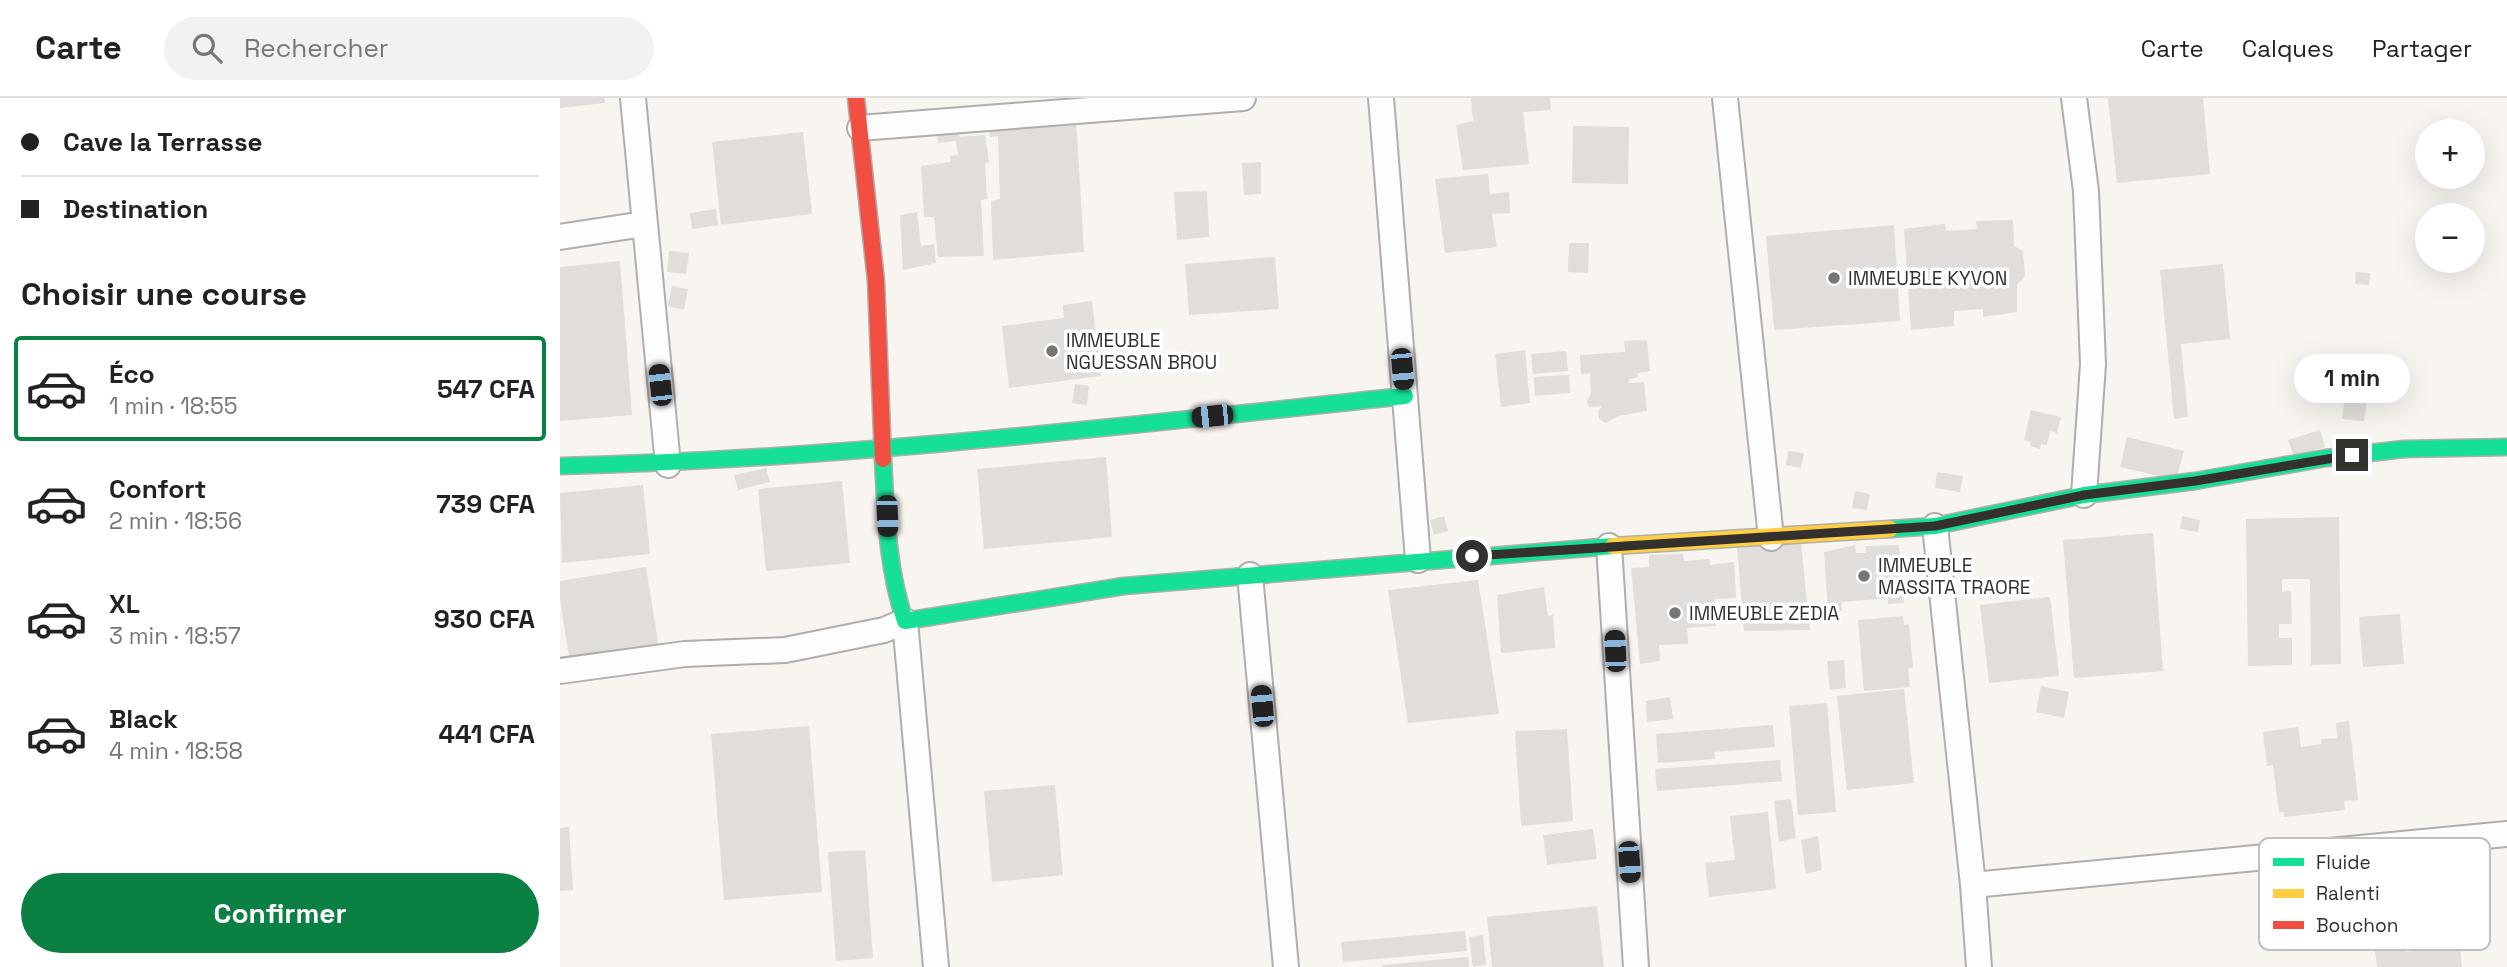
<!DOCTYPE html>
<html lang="fr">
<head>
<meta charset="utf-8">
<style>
  body { margin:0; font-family:"Space Grotesk",sans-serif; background:#f2f2f2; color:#222; height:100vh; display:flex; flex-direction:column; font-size:26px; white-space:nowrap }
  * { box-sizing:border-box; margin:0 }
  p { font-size:23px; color:#767676 }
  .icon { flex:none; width:38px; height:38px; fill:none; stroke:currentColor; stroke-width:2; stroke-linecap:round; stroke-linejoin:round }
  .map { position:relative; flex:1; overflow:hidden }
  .drawer { display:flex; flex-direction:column; background:#fff; width:560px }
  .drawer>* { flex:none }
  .top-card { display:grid; align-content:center; height:154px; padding:0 21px; background:#fff }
  .controls { position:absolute; left:1855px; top:21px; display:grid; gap:14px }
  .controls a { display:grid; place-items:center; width:70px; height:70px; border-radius:50%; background:#fff; box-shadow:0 7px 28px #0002; font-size:35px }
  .end { position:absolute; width:32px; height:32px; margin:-16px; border:9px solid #33302e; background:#fff; box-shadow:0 0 0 4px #fff }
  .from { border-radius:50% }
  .bubble { position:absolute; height:49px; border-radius:24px; background:#fff; box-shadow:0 7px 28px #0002; font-size:23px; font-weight:800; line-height:49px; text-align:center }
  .car { position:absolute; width:21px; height:42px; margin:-21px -10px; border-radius:9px; box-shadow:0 0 5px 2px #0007; background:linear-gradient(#222 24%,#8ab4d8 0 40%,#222 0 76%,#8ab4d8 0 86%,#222 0) }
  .top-card b { display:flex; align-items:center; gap:24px; height:66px; font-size:26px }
  .top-card b+b { border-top:2px solid #e0e0e0 }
  .top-card i { width:18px; height:18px; background:#222 }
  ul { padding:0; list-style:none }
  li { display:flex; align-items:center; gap:21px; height:105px; margin:0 14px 10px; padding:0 7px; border:4px solid transparent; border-radius:7px }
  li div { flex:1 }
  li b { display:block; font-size:26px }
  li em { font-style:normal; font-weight:800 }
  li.active { border-color:#0b8043 }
  li>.icon { width:63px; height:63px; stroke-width:1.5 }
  h2 { padding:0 21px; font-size:32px; line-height:84px }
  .cta { display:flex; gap:14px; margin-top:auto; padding:14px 21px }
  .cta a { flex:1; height:80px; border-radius:42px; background:#0b8043; color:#fff; font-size:28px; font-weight:800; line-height:80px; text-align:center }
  header { display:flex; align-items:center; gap:42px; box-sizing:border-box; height:98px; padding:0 35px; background:#fff; border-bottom:2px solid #e0e0e0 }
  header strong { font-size:33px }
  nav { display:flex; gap:38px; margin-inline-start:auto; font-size:24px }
  .search { width:490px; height:63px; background:#f2f2f2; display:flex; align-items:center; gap:18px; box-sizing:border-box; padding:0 24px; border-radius:38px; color:#767676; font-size:26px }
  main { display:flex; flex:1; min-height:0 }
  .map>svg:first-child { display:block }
  .building { fill:#e0ddda }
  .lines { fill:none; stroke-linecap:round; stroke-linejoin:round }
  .street-casing { stroke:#b0aeab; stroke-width:28 }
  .fast-casing { stroke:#b0aeab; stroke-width:19 }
  .slow-casing { stroke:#b0aeab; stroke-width:19 }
  .jam-casing { stroke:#b0aeab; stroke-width:19 }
  .street { stroke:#fefdfd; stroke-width:24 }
  .fast { stroke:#16e098; stroke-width:16 }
  .slow { stroke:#ffcf43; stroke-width:16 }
  .jam { stroke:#f24e42; stroke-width:16 }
  .route { stroke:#33302e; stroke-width:9 }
  .poi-dot { fill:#787572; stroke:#fff; stroke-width:2.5 }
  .labels { text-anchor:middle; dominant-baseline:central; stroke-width:7; stroke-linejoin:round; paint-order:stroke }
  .poi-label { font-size:19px; fill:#33302e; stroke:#fff; text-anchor:start }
  .key { fill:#fff; stroke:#c2c1c0; stroke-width:2 }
  .key-label { font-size:19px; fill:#33302e }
</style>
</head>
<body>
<header>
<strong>Carte</strong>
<div class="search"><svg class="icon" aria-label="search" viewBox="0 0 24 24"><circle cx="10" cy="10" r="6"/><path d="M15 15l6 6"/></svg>Rechercher</div>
<nav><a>Carte</a><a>Calques</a><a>Partager</a></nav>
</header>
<main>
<section class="drawer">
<div class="top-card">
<b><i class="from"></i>Cave la Terrasse</b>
<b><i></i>Destination</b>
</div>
<h2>Choisir une course</h2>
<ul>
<li class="active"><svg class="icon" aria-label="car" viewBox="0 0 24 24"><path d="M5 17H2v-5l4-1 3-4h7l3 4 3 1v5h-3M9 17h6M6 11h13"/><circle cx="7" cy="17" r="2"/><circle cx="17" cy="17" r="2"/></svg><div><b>Éco</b><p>1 min · 18:55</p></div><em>547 CFA</em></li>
<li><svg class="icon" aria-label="car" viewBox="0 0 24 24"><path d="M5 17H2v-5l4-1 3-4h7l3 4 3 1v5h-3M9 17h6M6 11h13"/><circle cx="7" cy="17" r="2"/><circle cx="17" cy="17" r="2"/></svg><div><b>Confort</b><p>2 min · 18:56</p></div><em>739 CFA</em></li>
<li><svg class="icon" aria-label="car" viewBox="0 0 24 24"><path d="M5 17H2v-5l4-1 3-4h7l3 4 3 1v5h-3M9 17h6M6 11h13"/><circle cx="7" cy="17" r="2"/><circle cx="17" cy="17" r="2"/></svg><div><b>XL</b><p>3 min · 18:57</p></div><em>930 CFA</em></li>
<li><svg class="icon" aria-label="car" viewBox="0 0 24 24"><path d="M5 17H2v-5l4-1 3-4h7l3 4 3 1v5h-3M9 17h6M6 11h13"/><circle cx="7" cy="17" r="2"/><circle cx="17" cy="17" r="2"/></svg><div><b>Black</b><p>4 min · 18:58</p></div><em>441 CFA</em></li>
</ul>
<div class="cta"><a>Confirmer</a></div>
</section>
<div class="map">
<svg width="1947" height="869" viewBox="0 0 1947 869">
  <rect width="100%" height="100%" fill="#f8f4f0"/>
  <path class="building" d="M0,0H44L45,5L0,10Z
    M911,0H990L991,12L963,14L969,66L903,72L896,27L913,23Z
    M1548,0H1643L1650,76L1557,85Z
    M516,20L524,154L433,162L431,103L440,101L438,38L430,39L429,30Z
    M398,27L399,39L425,37L429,65H425L427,101L421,102L424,158L378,159L374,119H364L361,68L391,64L390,58L398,57L396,43L378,45L376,31Z
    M1013,28L1069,29L1068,86L1012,85Z
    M243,34L252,116L161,127L152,44Z
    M701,64V96L684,97L682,65Z
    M928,76L930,96L949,94L950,115L932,116L937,149L885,155L875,81Z
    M647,93L649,139L617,142L614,94Z
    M156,111L158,127L132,131L130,115Z
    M357,114L361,148L374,146L376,165L343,172L340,117Z
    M1453,122L1454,148L1463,153L1465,178L1457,187V214L1423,219V211L1394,213V228L1351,232L1344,131L1385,126L1386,133L1417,131L1416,123Z
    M1334,127L1340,223L1214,232L1206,138Z
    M1009,145H1029L1028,175L1008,174Z
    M109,153L129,155L126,176L107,174Z
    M715,159L719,211L629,217L625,166Z
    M60,163L72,317L0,323V169Z
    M1663,166L1670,241L1621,246L1628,319L1614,321L1600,172Z
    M1796,174L1810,175L1809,187L1795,186Z
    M112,188L128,191L124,212L108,208Z
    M532,203L541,278L449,290L442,228L504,220L503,207Z
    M1087,242L1090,273L1078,275L1077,280L1069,281V285L1084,284L1087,313L1058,318L1046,325L1039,321L1038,313L1042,308L1029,309L1027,303L1031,296L1030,275L1021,276L1020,257L1065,254L1064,243Z
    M965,252L970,305L941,309L935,256Z
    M1006,253L1008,273L973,276L971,256Z
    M1009,277L1010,295L975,298L974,279Z
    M515,286L529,288L527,307L512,305Z
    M1786,291L1808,294L1804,323L1782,321Z
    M1471,312L1501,319L1497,335L1490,333L1487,347L1481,346L1480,351L1470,348L1471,344L1464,342Z
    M1760,332L1765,349L1734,359L1728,342Z
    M1567,339L1624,353L1616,382L1560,369Z
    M1228,353L1244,355L1241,370L1226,367Z
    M546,359L552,439L424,451L417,371Z
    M206,370L210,384L178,392L174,377Z
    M1377,374L1403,378L1400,394L1375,390Z
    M282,383L290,465L206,473L198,391Z
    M83,387L90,456L2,465L0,395Z
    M1295,393L1310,396L1307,412L1292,410Z
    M884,418L888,433L874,437L870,422Z
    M1622,418L1640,422L1638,434L1620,431Z
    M1779,419L1781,566L1751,567L1750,481H1722V494L1731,493L1732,526H1719V540H1732V567L1688,568L1686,421Z
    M1593,435L1603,573L1514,580L1503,442Z
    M1241,445L1250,532L1184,533L1177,450Z
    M1295,447L1296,455H1306L1305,448L1339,447L1344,505L1328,506V500L1281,504L1282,513H1268L1264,454Z
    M1123,456L1124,463L1149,461L1150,467L1174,464L1176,500L1155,501L1156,528L1127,530L1128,546L1099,547L1100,563L1080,566L1071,470L1089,469V457Z
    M86,469L100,556L11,571L0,502V483Z
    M918,482L939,616L848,625L828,492Z
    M984,489L988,518L993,517L995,550L941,555L937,497Z
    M1490,499L1499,578L1429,585L1420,507Z
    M1840,516L1844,566L1803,569L1799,519Z
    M1343,518L1344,527L1349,526L1353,570H1348L1350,589L1304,593L1298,522Z
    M1284,562L1286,590L1270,592L1267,563Z
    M1481,588L1509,594L1504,620L1476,614Z
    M1344,591L1354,685L1287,692L1277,598Z
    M1110,599L1113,621L1087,624L1086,603Z
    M1267,605L1276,714L1238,717L1229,608Z
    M1789,623L1798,702L1784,703L1785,712L1724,719V714H1719L1713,667L1707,668L1703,634L1738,629L1741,649L1762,646L1761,641L1777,640L1776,625Z
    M1213,627L1215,649L1154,654L1155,661L1098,665L1096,636Z
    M249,628L262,794L164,802L151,636Z
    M1007,631L1013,723L961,728L955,633Z
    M1220,662L1222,683L1097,693L1095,671Z
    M495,687L503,777L432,784L424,693Z
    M1231,701L1236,740L1219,744L1214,703Z
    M1208,714L1216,791L1149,799L1145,765L1175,762L1170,718Z
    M9,729L13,792L0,793V730Z
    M1033,731L1037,761L987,767L983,737Z
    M1258,738L1262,772L1246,776L1241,742Z
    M305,752L313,860L276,863L268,754Z
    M1037,808L1044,869H932L927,819Z
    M1898,824L1902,869H1817L1812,832L1844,828L1847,854L1868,850V828Z
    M905,833L907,853L783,864L781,844Z
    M923,837L926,867L913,869L909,839Z
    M908,859L909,869H822V867Z"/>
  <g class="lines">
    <g class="street-casing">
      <path id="street" d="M73,0L108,367
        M821,0L858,462
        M1165,0L1211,440
        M1514,0L1526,93L1533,266L1524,397
        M300,30L683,0
        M0,139L84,126
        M1375,428L1413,787L1419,869
        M1049,448L1076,869
        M690,477L726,869
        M0,573L125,556L225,552L324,532L345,523L376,869
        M1413,787L1947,736"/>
    </g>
    <g class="fast-casing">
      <path id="fast" d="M323,361C326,416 327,470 345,523L564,488L1053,448
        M0,368C283,361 564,328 845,298
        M1330,431L1375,428L1524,397L1635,383L1766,360L1844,351L1947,349"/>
    </g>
    <g class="slow-casing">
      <path id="slow" d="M1053,448L1330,431"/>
    </g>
    <g class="jam-casing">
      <path id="jam" d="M296,0L316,183L323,361"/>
    </g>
    <use href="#street" class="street"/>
    <use href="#fast" class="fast"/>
    <use href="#slow" class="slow"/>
    <use href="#jam" class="jam"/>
  </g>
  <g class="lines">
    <path class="route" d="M912,458L1375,428L1524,397L1635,383L1792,357"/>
  </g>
  <g class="poi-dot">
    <circle cx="1274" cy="180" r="7"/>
    <circle cx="492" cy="253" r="7"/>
    <circle cx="1304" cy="478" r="7"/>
    <circle cx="1115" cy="515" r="7"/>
  </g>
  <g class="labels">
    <g class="poi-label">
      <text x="1288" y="180">IMMEUBLE KYVON</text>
      <text x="506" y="242">IMMEUBLE<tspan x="506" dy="22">NGUESSAN BROU</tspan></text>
      <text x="1318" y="467">IMMEUBLE<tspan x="1318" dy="22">MASSITA TRAORE</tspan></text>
      <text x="1129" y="515">IMMEUBLE ZEDIA</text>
    </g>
  </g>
  <rect x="1699" y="740" width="231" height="112" rx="10" class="key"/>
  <rect x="1713" y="760" width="31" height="8" fill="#16e098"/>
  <rect x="1713" y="791" width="31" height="9" fill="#ffcf43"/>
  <rect x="1713" y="823" width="31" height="8" fill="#f24e42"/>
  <g class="key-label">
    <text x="1756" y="771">Fluide</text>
    <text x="1756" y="802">Ralenti</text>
    <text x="1756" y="834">Bouchon</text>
  </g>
</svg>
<div class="controls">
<a>+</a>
<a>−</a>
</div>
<i class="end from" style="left:912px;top:458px"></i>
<i class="end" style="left:1792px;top:357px"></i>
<div class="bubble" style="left:1734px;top:256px;width:116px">1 min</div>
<i class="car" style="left:842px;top:271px;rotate:175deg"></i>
<i class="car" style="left:100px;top:287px;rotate:354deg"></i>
<i class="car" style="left:652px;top:318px;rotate:264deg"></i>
<i class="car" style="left:327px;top:418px;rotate:178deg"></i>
<i class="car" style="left:1055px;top:553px;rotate:357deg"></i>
<i class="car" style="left:702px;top:608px;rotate:355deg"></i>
<i class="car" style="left:1069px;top:764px;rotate:176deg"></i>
</div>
</main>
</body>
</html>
